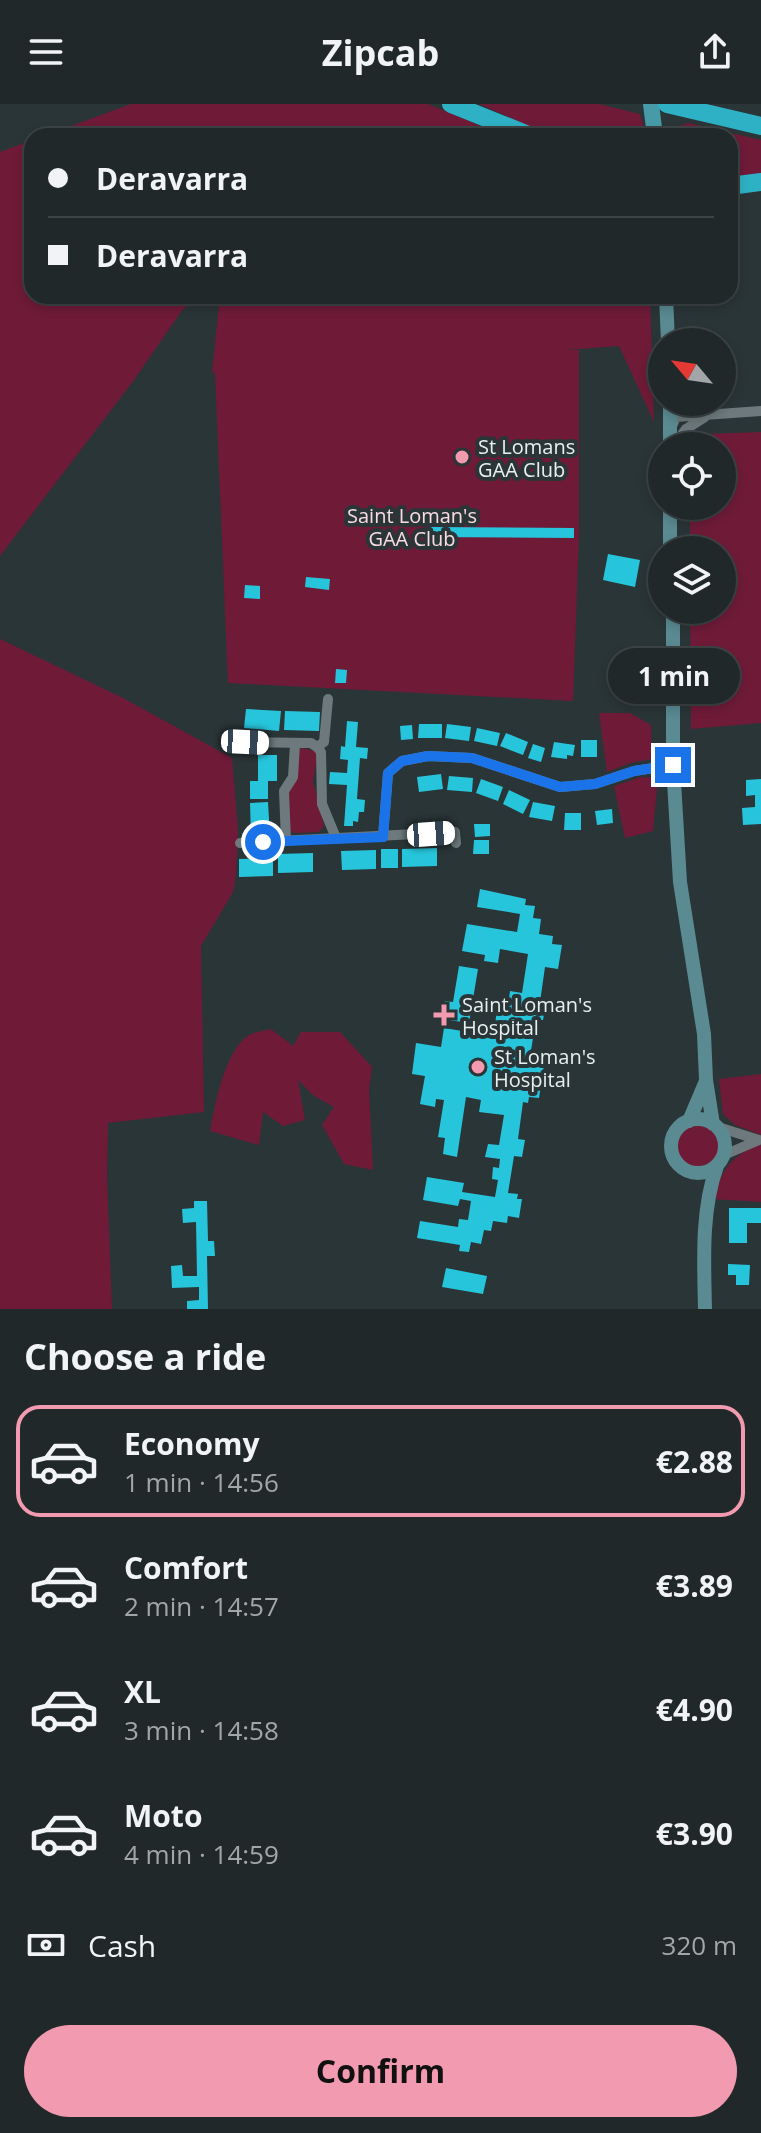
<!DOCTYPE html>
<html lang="en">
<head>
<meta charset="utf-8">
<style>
  body { margin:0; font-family:"Open Sans",sans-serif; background:#283031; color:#f1f3f6; height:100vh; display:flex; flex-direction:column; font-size:30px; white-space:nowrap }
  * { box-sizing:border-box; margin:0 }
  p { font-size:26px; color:#a2a6a8 }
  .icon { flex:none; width:44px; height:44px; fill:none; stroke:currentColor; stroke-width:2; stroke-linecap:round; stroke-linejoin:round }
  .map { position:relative; height:1205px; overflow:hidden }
  .drawer { display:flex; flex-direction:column; background:#202829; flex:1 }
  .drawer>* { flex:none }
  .guide { position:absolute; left:24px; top:24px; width:714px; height:176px; border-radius:24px; box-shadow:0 4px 12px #0003,0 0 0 2px #3d4446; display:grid; align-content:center; height:176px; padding:0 24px; background:#202829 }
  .needle { width:52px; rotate:299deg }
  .buttons { position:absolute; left:648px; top:224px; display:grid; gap:16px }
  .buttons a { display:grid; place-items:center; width:88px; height:88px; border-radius:50%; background:#202829; box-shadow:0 4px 12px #0003,0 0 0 2px #3d4446; font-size:40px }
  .end { position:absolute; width:36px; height:36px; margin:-18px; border:10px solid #1a73e8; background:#fff; box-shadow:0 0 0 4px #fff }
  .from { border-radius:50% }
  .bubble { position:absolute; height:56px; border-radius:28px; background:#202829; box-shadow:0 4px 12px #0003,0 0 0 2px #3d4446; font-size:26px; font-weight:700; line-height:56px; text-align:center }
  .car { position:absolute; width:24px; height:48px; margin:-24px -12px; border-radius:10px; box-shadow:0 0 6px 2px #0007; background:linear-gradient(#fff 24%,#345 0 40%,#fff 0 76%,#345 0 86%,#fff 0) }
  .guide b { display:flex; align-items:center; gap:28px; height:76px; font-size:30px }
  .guide b+b { border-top:2px solid #3d4446 }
  .guide i { width:20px; height:20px; background:#f1f3f6 }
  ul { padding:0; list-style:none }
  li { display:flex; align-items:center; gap:24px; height:112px; margin:0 16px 12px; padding:0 8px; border:4px solid transparent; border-radius:24px }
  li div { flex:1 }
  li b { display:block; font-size:30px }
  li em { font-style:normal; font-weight:700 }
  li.active { border-color:#f29aaf }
  li>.icon { width:72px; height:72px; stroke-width:1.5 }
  h2 { padding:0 24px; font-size:36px; line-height:96px }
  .pay { display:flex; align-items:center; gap:20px; height:88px; padding:0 24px; font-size:30px }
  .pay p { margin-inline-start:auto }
  .cta { display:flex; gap:16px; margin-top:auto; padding:16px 24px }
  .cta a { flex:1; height:92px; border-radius:48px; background:#f29aaf; color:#111; font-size:32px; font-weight:700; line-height:92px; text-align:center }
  header { display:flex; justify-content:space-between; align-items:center; height:104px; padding:0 24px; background:#202829; font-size:36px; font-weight:700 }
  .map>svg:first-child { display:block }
  .green { fill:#6f1b38 }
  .building { fill:#27c5dc }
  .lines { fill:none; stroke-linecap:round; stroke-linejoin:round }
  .street { stroke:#6d797c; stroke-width:10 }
  .secondary { stroke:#5a8a92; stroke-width:14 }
  .primary { stroke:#479ba8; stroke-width:16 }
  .highway { stroke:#2eb1c5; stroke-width:18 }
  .route { stroke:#1a73e8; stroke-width:10 }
  .poi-dot { fill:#f29aaf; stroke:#2a3537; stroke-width:3 }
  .labels { text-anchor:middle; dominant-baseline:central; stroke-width:8; stroke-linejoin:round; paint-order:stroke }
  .poi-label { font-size:20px; fill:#e8eff0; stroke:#2a3537; text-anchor:start }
  .park-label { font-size:20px; fill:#f8dce2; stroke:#2a3537 }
</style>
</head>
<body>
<header><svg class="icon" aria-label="menu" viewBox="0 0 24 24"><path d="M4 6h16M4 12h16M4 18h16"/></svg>Zipcab<svg class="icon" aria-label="share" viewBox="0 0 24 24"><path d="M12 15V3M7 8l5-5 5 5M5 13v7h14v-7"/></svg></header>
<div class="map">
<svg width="761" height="1205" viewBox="0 0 761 1205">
  <rect width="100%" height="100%" fill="#2a3537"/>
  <path class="green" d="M131,0H428L506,32H44Z
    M479,0H599L640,10L644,23L643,32H552Z
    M689,19L761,36V71L730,73V32H667V25Z
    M32,36V192H203L183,205L134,276L0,452V48Z
    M220,192H650L654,318L619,242L565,246H579V430L573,597L228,579L215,269L212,268Z
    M761,328V619L691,625L690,506H722V446H690V402H722V342H693L705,330Z
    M0,535L123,594L232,654L238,726L236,771L233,788L201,842L204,1008L108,1019L107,1072L112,1205H0Z
    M599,609H630L651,621L652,655L630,659L607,668Z
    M301,644L315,647L317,652L313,678L324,722L319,728L294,729L290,726L288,689L297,649Z
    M641,673L658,674L653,727L625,734L614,682Z
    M271,925L293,942L301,928H340L372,963L369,985L373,1066L344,1060L322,1021L334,1003L314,992L298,976L305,1016L283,1022L263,1008L259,1041L210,1027C215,1000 224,951 246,933C252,928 264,927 271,925Z
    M761,970V1031L735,1021L723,1010L719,975Z
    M676 1042a23 23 0 1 1 46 0a23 23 0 1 1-46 0Z
    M761,1038V1098L713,1095C724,1061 730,1055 761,1038Z"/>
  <path class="building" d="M429,423L574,424V434L429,433Z
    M608,450L640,456L635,483L603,476Z
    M306,473L330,475L329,486L305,483Z
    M245,481L260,482V495L244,494Z
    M336,565L347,566L346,579H335Z
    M246,605L281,607L279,627L244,624Z
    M285,607L320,608L319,627L284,626Z
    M347,617L358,618L356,643L368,644L367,655L360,654L357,695L365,696L364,708H359L358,718L353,717V722H344L347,681L329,680L330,668L347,669L348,656L340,655L341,642L345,643Z
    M419,620H442V634H418Z
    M447,620L471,623L469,637L445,634Z
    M412,621L413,635L401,636L400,622Z
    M477,624L500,629L497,642L474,637Z
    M506,629L528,638L523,651L500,642Z
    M581,636H597V653H581Z
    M554,638L575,641L573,652L567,651V655L551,653Z
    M533,640L545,644L541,658L528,654Z
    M258,651H277V677H268V695H250V677H258Z
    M441,670L443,685L419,688L417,673Z
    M449,672L473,674L472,688L447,686Z
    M481,675L503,683L498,697L476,689Z
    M761,675V720L743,721L742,704L755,703V691L746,692V676Z
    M509,686L530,696L523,710L503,700Z
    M268,698L270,732L251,733L250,699Z
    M533,698L555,702L552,717L529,713Z
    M612,705L613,719L597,721L595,707Z
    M565,709H581V726H564Z
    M474,720H490V732L475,733Z
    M474,736H489V750H473Z
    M437,744V762L402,763V745Z
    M381,745H398V764H381Z
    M376,746V765L342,766L341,747Z
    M313,749V768L278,769V750Z
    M273,754V772L239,773V755Z
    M480,785L526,795L525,801L535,802L533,814L541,815L539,830L553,832L552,840L562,841L558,865L545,863L540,898L546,899L543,916L536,915L530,953L545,955L539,994L529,993L528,999L523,998L518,1035L525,1036L522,1053L514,1052L508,1089L518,1090L517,1095H522L519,1114L508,1112L507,1119L493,1117L491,1127L484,1126L481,1140L471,1138L469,1148L459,1147L460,1141L417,1134L420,1117L458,1123L459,1115L468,1116L471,1097L460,1095L458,1102L423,1096L427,1073L464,1079L462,1088L495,1093L498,1076L492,1075L493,1063L499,1064L500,1055L485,1053L488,1040L499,1041L504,1011L479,1008L481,996L466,993L457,1053L443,1050L445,1034L438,1033L444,996L436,995L435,1003L420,1000L425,972L412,970L416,939L441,943L444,924L493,932L497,907L507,909L510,887L522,889L528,850L500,845L498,859L484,857L485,851L462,847L467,820L517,828L520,810L477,803Z
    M459,862L478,865L469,919L442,915L445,897L453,898Z
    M194,1097H207L208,1137H214L215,1152H207L208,1205H187V1197L199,1196V1183L172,1184L171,1162L182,1161L183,1172H197L196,1118L183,1119L182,1105L194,1104Z
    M729,1104H761V1119H747V1139H729Z
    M728,1160L750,1161L749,1181H736V1171H728Z
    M446,1164L487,1172L483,1190L442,1183Z"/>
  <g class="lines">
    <path class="street" d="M687,298L691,305L705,311
      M673,320L676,313L761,307
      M674,342L686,325L705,313
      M328,595L324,638L317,643L321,648L322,700L336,734
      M245,638L311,639L317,643
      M383,733L388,669L402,657L428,652L472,654L560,683L595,680L634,667L673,661
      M286,737L284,687L293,673L295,640
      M240,739L455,728L456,739
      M718,1023L759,1036
      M724,1051L759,1036"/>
    <path class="secondary" d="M666,192L668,238
      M670,298V342
      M670,446V402
      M673,506V661L680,778L704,930L706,976L713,1020
      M671 1042a27 27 0 1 1 54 0a27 27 0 1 1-54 0Z
      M689,1017L706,977
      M705,1205C704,1158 701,1106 717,1062"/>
    <path class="primary" d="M651,0L655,32"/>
    <path class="highway" d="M451,0L531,32
      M667,0L761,22
      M730,82L761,78"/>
  </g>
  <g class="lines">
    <path class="route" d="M263,738L383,733L388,669L402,657L428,652L472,654L560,683L595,680L634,667L673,661"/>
  </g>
  <g class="poi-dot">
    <circle cx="462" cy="353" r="8"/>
    <path d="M440 899h8v8h8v8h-8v8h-8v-8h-8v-8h8z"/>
    <circle cx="478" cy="963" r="8"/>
  </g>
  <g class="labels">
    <g class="poi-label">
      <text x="478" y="342">St Lomans<tspan x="478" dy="23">GAA Club</tspan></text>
      <text x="462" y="900">Saint Loman's<tspan x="462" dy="23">Hospital</tspan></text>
      <text x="494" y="952">St Loman's<tspan x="494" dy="23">Hospital</tspan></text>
    </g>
    <g class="park-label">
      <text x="412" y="411">Saint Loman's<tspan x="412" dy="23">GAA Club</tspan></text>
    </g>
  </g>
</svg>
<div class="buttons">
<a><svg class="needle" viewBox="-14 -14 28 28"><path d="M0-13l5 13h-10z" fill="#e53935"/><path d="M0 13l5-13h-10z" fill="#a2a6a8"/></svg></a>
<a><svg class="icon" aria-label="locate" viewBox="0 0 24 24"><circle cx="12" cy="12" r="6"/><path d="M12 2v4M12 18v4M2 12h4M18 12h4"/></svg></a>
<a><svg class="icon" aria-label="layers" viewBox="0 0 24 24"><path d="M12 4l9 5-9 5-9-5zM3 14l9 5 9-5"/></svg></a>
</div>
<i class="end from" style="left:263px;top:738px"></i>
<i class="end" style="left:673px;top:661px"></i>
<div class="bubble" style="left:608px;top:544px;width:132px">1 min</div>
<i class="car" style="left:245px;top:638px;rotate:93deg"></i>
<i class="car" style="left:431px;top:730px;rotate:86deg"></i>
<div class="guide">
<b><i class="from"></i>Deravarra</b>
<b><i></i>Deravarra</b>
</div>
</div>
<section class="drawer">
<h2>Choose a ride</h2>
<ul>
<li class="active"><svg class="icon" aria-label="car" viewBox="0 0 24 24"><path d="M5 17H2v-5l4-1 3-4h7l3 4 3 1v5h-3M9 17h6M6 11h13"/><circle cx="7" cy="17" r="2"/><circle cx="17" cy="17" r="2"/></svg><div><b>Economy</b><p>1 min · 14:56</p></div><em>€2.88</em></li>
<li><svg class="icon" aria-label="car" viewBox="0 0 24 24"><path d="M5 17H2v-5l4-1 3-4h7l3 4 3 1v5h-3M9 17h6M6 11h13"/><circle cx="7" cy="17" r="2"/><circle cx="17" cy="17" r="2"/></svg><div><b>Comfort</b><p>2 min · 14:57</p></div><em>€3.89</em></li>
<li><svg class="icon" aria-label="car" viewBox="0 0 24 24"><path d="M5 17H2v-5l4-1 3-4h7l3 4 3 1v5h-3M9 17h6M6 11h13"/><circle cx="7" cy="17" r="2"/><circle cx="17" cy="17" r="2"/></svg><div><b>XL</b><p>3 min · 14:58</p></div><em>€4.90</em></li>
<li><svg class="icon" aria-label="car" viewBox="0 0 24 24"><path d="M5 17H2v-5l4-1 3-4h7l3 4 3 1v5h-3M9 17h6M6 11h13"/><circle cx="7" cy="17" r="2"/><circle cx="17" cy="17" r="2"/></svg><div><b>Moto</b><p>4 min · 14:59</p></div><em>€3.90</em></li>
</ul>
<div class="pay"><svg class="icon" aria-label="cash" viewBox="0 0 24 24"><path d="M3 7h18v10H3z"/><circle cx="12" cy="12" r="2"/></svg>Cash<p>320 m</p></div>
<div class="cta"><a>Confirm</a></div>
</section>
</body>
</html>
